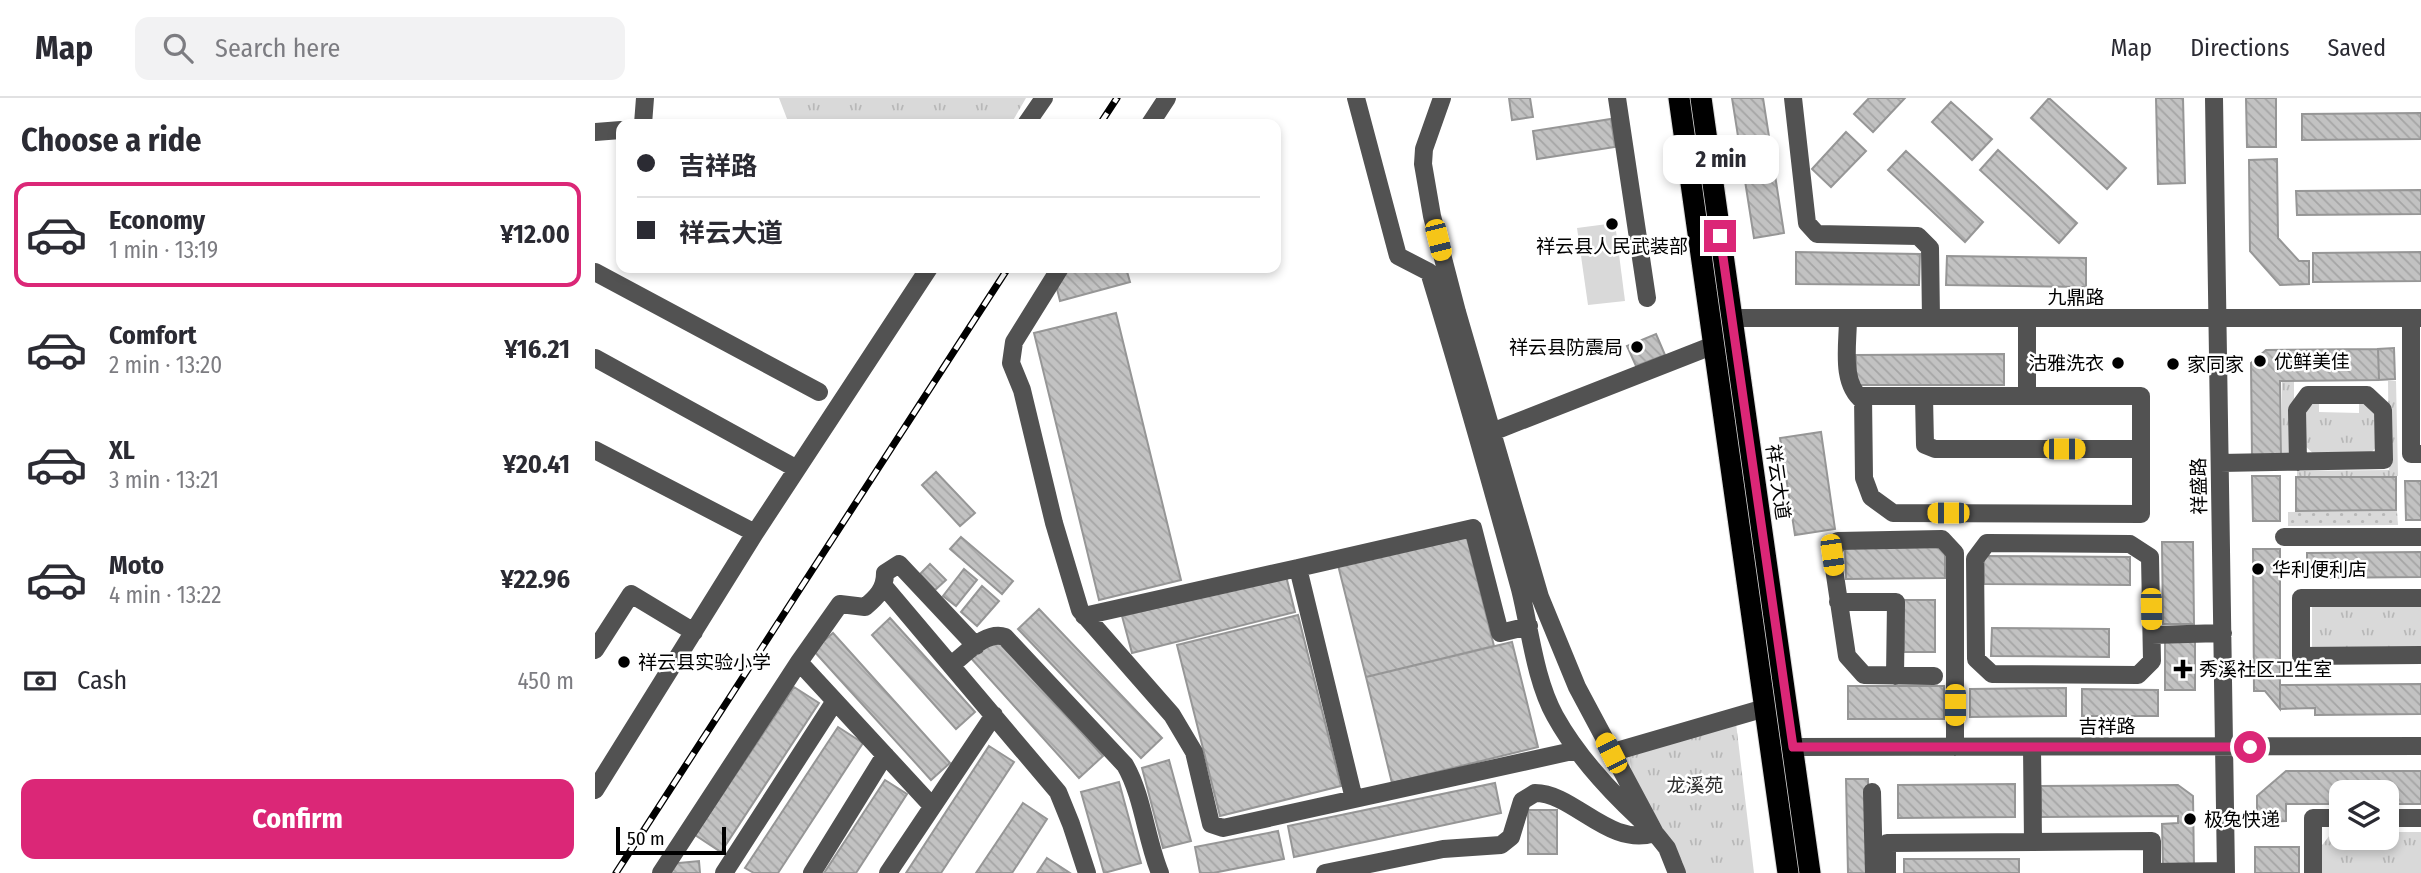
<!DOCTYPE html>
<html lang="en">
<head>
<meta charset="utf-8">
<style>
  body { margin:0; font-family:"Fira Sans Condensed","Noto Sans SC",sans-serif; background:#f2f2f3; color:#2b2b33; height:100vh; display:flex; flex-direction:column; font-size:26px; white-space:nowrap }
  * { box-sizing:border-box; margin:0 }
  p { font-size:23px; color:#7c7c81 }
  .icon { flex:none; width:38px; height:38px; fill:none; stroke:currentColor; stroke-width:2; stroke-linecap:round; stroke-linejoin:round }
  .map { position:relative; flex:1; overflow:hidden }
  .sheet { display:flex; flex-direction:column; background:#fff; width:595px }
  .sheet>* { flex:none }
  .top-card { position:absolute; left:21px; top:21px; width:665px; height:154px; border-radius:14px; box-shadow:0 4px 10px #0003; display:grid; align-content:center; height:154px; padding:0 21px; background:#fff }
  .controls { position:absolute; left:1734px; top:682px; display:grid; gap:14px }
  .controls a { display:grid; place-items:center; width:70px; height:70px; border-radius:14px; background:#fff; box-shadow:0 4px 10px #0003; font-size:35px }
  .scale { position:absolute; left:21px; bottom:18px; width:110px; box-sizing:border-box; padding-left:7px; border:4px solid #000; border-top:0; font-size:19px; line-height:24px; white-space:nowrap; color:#000; -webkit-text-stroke:5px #fff; paint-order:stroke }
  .end { position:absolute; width:32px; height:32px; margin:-16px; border:9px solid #db2777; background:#fff; box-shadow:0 0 0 4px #fff }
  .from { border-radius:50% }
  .bubble { position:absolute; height:49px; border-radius:14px; background:#fff; box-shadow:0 4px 10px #0003; font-size:23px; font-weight:700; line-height:49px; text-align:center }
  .car { position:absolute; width:21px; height:42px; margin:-21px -10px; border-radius:9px; box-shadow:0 0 5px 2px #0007; background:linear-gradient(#f5c518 24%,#345 0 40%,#f5c518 0 76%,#345 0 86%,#f5c518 0) }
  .top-card b { display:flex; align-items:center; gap:24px; height:66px; font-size:26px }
  .top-card b+b { border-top:2px solid #e1e1e2 }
  .top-card i { width:18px; height:18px; background:#2b2b33 }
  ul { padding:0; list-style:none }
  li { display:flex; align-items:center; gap:21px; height:105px; margin:0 14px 10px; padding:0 7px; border:4px solid transparent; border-radius:14px }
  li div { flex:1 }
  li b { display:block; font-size:26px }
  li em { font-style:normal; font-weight:700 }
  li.on { border-color:#db2777 }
  li>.icon { width:63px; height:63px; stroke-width:1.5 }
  h2 { padding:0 21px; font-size:32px; line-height:84px }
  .pay { display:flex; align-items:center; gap:18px; height:77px; padding:0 21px; font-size:26px }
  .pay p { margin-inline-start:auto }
  .cta { display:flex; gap:14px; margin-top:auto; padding:14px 21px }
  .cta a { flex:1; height:80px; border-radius:14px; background:#db2777; color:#fff; font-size:28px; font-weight:700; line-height:80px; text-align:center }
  header { display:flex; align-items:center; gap:42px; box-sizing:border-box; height:98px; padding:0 35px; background:#fff; border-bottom:2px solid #e1e1e2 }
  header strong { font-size:33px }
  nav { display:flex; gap:38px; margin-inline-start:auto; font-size:24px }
  .search { width:490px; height:63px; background:#f2f2f3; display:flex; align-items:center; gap:18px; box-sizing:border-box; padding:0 24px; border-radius:14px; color:#7c7c81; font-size:26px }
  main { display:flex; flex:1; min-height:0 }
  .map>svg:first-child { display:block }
  .grass { fill:url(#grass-tufts) }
  .garden { fill:url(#garden-dots) }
  .pitch { fill:#d9d9d9 }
  .building { fill:url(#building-back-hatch); stroke:#969696; stroke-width:2 }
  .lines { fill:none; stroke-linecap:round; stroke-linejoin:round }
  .highway-casing { stroke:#dbdbdb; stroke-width:23 }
  .minor { stroke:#525252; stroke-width:18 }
  .highway { stroke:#000; stroke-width:21 }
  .rail-casing { stroke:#000; stroke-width:7 }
  .rail { stroke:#fff; stroke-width:4.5; stroke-dasharray:13; stroke-linecap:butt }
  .route { stroke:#db2777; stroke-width:9 }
  .poi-dot { fill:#000; stroke:#fff; stroke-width:2.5 }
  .labels { text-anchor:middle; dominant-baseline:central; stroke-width:5; stroke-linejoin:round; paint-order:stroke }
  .poi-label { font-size:19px; fill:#000; stroke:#fff; text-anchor:start }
  .street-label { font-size:19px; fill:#000; stroke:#fff }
  .park-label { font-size:19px; fill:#303030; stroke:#fff }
</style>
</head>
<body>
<header>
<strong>Map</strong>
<div class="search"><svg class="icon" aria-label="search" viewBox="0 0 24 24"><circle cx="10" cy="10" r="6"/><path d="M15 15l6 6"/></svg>Search here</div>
<nav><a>Map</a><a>Directions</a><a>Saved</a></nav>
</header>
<main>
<section class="sheet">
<h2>Choose a ride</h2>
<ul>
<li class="on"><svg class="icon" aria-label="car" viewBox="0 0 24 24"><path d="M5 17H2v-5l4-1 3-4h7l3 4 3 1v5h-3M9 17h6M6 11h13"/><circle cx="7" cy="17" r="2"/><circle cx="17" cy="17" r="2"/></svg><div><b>Economy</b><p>1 min · 13:19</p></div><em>¥12.00</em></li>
<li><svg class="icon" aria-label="car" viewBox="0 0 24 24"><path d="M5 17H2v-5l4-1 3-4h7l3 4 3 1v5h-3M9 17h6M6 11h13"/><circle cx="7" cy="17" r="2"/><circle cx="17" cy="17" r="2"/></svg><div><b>Comfort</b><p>2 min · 13:20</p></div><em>¥16.21</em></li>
<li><svg class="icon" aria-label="car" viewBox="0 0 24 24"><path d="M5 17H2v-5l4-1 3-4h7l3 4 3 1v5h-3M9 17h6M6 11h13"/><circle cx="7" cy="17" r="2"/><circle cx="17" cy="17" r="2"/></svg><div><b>XL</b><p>3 min · 13:21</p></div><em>¥20.41</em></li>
<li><svg class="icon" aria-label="car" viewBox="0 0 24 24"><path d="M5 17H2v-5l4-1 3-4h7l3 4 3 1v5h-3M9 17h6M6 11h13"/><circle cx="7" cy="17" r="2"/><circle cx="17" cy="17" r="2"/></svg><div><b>Moto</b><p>4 min · 13:22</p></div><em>¥22.96</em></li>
</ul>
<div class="pay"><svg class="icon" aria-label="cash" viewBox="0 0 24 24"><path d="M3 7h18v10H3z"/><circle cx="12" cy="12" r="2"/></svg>Cash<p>450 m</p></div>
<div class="cta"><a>Confirm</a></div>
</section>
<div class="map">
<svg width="1826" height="775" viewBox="0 0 1826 775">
  <defs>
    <pattern id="grass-tufts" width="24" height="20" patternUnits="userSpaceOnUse" patternTransform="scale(1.75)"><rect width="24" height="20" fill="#d9d9d9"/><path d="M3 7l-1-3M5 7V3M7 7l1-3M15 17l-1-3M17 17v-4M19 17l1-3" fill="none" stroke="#b8b8b8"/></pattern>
    <pattern id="garden-dots" width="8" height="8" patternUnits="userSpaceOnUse" patternTransform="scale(1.75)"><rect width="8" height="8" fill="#d9d9d9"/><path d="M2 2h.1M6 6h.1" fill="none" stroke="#b8b8b8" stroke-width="1.8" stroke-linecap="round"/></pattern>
    <pattern id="building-back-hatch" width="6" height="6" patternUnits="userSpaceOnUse" patternTransform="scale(1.75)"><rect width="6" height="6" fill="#c2c2c2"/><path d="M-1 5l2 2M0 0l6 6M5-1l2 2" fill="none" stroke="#a5a5a5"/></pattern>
  </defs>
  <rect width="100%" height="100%" fill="#fff"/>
  <path class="grass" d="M184,0H431L416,26H194Z
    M1687,283H1699V350L1696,354L1687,358Z
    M1793,283H1801L1803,378L1702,379V373L1794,372Z
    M1724,302V314L1764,315V303L1783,313L1784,346L1774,357H1720L1710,348C1710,329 1704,312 1724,302Z
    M1826,507V552L1717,553V508Z
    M1141,625L1159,775H1089L1088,765L1037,677L1034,656Z
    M1738,733H1746V740H1792V734H1826V775H1725V750Z"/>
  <path class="garden" d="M1802,413L1803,427L1693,428V414Z"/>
  <path class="pitch" d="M1020,125L1030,203L993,207L982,130Z"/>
  <path class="building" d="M914,0H935L938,19L917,22Z
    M1137,0H1168L1189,135L1159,140Z
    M1274,0H1310L1278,34L1259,16Z
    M1454,0L1531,70L1512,91L1436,20Z
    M1561,0H1588L1590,85L1563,86Z
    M1651,0H1681V49H1652Z
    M1356,4L1397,41L1377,62L1337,24Z
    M1826,15V41L1707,42V16Z
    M1016,21L1020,49L942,61L938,33Z
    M1251,34L1271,53L1236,89L1217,71Z
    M1403,52L1482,125L1464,145L1385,72Z
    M1311,53L1388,124L1370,144L1293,72Z
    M1682,61L1683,140L1704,163H1714V186L1685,187L1655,153L1654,62Z
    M1826,92V116L1702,117L1701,93Z
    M1201,154L1325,156L1324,187L1201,186Z
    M1826,154V183L1718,184V155Z
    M1352,158L1491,160V189L1351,187Z
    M472,170H531L535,184L465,203L461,187Z
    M521,215L586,482L504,502L439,235Z
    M1061,236L1070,257L1041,268L1032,248Z
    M1799,250L1800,281L1784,282L1783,251Z
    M1783,251L1784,282L1685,283L1686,358L1657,359L1656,265L1671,252Z
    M1409,256V287H1261V257Z
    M1226,334L1240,431L1200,437L1185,340Z
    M341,374L380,415L365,428L327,387Z
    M1657,378H1685V423H1658Z
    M1701,379H1801V412L1701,413Z
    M1810,383H1826V422H1811Z
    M871,436L899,548L771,579L743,467Z
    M366,439L418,483L407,496L355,451Z
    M1567,444H1598L1599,526H1568Z
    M1350,449V480L1251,481L1250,450Z
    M1658,451H1685V611L1670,593H1659Z
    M1826,454V479L1712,480V455Z
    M1389,458L1535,459V487L1389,486Z
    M335,466L351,482L340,492L325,476Z
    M369,471L382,482L361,508L348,498Z
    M691,478L700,514L537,555L527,518Z
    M387,488L404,503L382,528L366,514Z
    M1309,502H1340V554H1309Z
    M444,511L567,640L546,660L423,531Z
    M703,517L746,688L625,718L582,547Z
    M295,520L380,614L361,631L277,537Z
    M1397,530L1514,531V559L1396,558Z
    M238,535L355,665L336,682L218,552Z
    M399,538L508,658L484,680L375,559Z
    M1570,540H1600V592H1570Z
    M917,544L943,649L797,685L771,579Z
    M1826,586V616L1720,617V610L1685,611V587Z
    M1253,588H1349V621H1253Z
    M199,589L224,605L126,754L100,737Z
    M1471,590V618L1375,619V591Z
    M1487,591L1563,592V618H1487Z
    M243,629L268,645L183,775H159L150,770Z
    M394,648L419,664L346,775H311Z
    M574,662L596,743L568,750L547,670Z
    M1691,673H1826V706H1792V695H1746V706H1691V723L1662,724V698Z
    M1251,681H1273L1274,775H1253Z
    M290,682L312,696L261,775H229Z
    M524,684L546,765L509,775L486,694Z
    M900,685L906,715L699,759L693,728Z
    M1420,686V719L1303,720V687Z
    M1583,687L1598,698L1599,770H1568L1567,726L1583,725V718L1446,719V688Z
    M428,705L452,721L417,775H381Z
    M933,712H962V756H933Z
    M683,733L689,761L618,775H605L600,749Z
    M1660,749H1704V775H1660Z
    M452,760L475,775H442Z
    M1309,761H1424V775H1309Z
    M104,763L105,775H75L74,766Z"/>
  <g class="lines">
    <g class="highway-casing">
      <path id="highway" d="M1084,0L1193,775
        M1106,0L1215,775"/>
    </g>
    <path class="minor" d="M847,0L829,51L828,66L837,118L862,214L945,499L982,589L1060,735L1072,750L1082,775
      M1022,0L1052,200
      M1198,0L1212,125L1222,136L1323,138L1335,150L1336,220
      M1619,0L1631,775
      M48,26L50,0
      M431,26L449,0
      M555,26L572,0
      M0,34L26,32
      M465,170L419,244L416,265L427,292L459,425L485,512L577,617L599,654L616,726L628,730L982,652
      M0,174L224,294
      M1137,220H1826
      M1253,220C1253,247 1245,285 1268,303
      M1432,220V298
      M1816,220V356H1826
      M0,260L202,371
      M1268,298H1546V416L1298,415L1276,399L1269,380Z
      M1329,298L1330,347L1340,351H1546
      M897,334L1119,247
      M0,352L160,435
      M1625,365L1789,362L1788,312L1772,297H1713L1702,312L1703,364
      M1689,439H1826
      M1392,445L1535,446L1555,459L1557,563L1543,577L1397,576L1381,561L1380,461Z
      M703,470L878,430L905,535L934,528
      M288,487L463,694L476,726L492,775
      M1826,500H1706V558L1826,557
      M1243,504H1301L1300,578
      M489,518L703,470L759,701
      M1557,537L1628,535
      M0,552L36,496L99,534
      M356,567C370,557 391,532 410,539L530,667C548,698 551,741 565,775
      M1339,578L1269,577L1252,558L1237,457L1243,443L1347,441L1360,455V649
      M1198,649L1826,648
      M1437,649L1438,744
      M1015,655L1170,610
      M0,692L160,435L334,170
      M1277,694L1279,775
      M337,708L204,564L245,506L270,509C282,499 290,491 290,475L304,466L381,548
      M1792,720H1826
      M1557,774L1631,773
      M66,775L204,564
      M129,775L240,603
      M217,775L290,657
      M293,775L399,617
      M730,775L848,751L906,747L916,739L927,703L940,695C979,695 1014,750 1060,735C1022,701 985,663 960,618C940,582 935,531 925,491C896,385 866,279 834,174L803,158L761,0
      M1292,775V745L1557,743V775
      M1718,775V720H1746"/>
    <use href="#highway" class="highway"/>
    <g class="rail-casing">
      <path id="rail" d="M505,26L522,0
        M21,775L413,170"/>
    </g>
    <use href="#rail" class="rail"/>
  </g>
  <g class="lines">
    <path class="route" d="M1125,138L1198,649H1655"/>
  </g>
  <g class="poi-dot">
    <circle cx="1017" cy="126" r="7"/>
    <circle cx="1042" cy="249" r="7"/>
    <circle cx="1665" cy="263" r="7"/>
    <circle cx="1523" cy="265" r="7"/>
    <circle cx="1578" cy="266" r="7"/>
    <circle cx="1663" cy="471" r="7"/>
    <circle cx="29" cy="564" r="7"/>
    <path d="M1584.5 560.5h7v7h7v7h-7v7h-7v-7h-7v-7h7z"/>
    <circle cx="1595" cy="721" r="7"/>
  </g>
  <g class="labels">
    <g class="poi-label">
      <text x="1017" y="148" text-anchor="middle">祥云县人民武装部</text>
      <text x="1028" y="249" text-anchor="end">祥云县防震局</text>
      <text x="1679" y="263">优鲜美佳</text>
      <text x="1509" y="265" text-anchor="end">沽雅洗衣</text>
      <text x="1592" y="266">家同家</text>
      <text x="1677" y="471">华利便利店</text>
      <text x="43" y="564">祥云县实验小学</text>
      <text x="1604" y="571">秀溪社区卫生室</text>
      <text x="1609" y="721">极兔快递</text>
    </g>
    <g class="street-label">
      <text x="1481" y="199">九鼎路</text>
      <text transform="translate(1183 384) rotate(82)">祥云大道</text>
      <text transform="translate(1604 388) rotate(-91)">祥盛路</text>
      <text x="1512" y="628">吉祥路</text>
    </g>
    <g class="park-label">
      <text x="1100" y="687">龙溪苑</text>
    </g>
  </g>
</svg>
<div class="controls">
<a><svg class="icon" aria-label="layers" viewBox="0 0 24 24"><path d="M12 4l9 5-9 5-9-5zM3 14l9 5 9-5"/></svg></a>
</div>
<div class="scale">50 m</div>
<i class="end from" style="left:1655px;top:649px"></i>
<i class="end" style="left:1125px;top:138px"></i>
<div class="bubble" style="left:1068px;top:37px;width:116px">2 min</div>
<i class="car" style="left:843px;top:142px;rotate:166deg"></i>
<i class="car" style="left:1469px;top:351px;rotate:90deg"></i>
<i class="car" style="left:1353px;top:415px;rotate:270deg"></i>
<i class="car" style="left:1237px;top:457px;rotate:172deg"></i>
<i class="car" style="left:1556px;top:511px;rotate:179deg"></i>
<i class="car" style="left:1360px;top:607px;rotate:180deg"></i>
<i class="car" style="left:1016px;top:655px;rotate:333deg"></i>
<div class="top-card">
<b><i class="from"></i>吉祥路</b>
<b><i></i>祥云大道</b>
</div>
</div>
</main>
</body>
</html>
